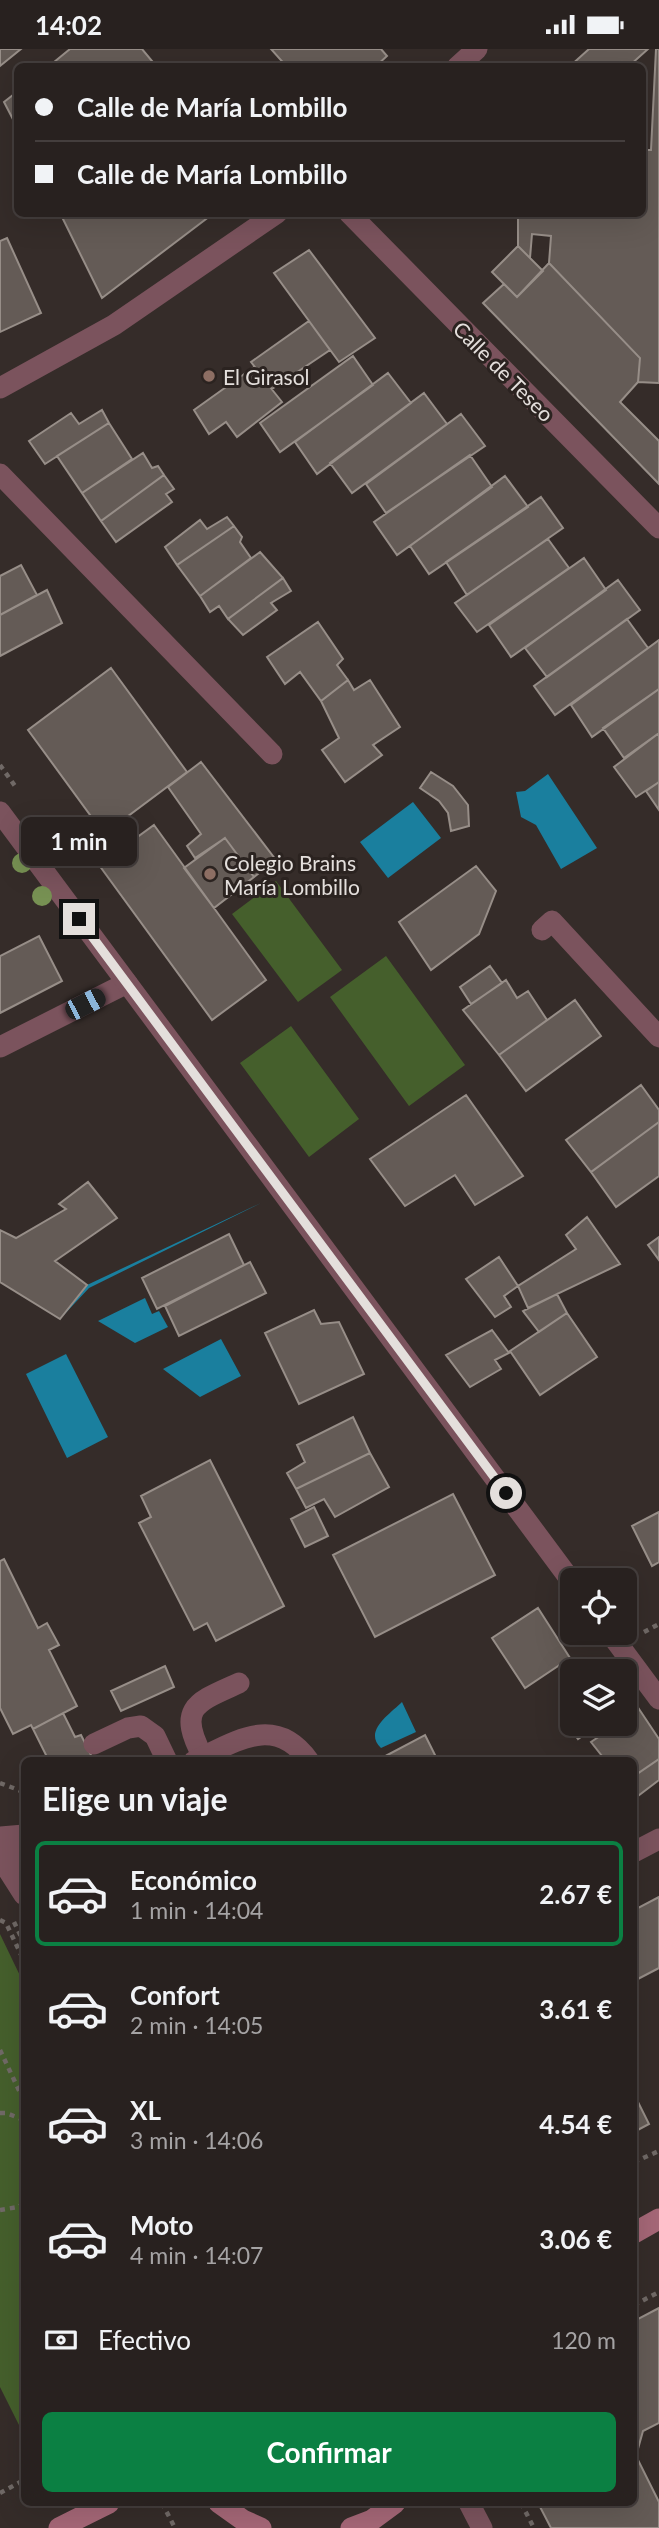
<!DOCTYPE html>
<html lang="es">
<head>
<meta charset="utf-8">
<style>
  body { margin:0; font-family:Lato,sans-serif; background:#302928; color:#f1f3f6; height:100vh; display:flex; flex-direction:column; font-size:26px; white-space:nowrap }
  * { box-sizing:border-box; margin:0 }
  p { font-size:23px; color:#a5a3a4 }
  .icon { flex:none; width:38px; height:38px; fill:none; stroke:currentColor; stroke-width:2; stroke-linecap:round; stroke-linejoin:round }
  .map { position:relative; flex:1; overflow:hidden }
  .sheet { position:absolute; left:21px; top:1708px; width:616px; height:749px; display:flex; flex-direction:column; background:#28211f; border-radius:10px; box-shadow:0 7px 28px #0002,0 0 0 2px #443e3d }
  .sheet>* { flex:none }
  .top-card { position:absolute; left:14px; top:14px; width:632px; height:154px; border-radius:10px; box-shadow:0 7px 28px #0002,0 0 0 2px #443e3d; display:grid; align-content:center; height:154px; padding:0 21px; background:#28211f }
  .controls { position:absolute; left:560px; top:1519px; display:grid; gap:14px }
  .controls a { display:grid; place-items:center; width:77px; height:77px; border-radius:10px; background:#28211f; box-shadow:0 7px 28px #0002,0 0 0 2px #443e3d; font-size:35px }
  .end { position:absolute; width:32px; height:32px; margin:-16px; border:9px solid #e4dfdc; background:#111; box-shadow:0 0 0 4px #111 }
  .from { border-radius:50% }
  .bubble { position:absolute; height:49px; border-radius:10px; background:#28211f; box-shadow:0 7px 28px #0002,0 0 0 2px #443e3d; font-size:23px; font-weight:700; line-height:49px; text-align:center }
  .car { position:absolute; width:21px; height:42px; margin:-21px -10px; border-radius:9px; box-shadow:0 0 5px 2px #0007; background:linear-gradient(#222 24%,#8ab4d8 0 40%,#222 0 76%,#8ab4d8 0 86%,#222 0) }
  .top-card b { display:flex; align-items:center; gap:24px; height:66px; font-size:26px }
  .top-card b+b { border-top:2px solid #443e3d }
  .top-card i { width:18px; height:18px; background:#f1f3f6 }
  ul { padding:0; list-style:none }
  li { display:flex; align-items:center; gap:21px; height:105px; margin:0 14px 10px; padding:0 7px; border:4px solid transparent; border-radius:10px }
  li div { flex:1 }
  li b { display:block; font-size:26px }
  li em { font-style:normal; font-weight:700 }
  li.current { border-color:#0b8043 }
  li>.icon { width:63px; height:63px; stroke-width:1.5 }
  h2 { padding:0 21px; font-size:32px; line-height:84px }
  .pay { display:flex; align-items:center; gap:18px; height:77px; padding:0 21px; font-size:26px }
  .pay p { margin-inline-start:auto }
  .primary-button { display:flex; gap:14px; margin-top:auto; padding:14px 21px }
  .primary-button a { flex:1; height:80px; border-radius:10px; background:#0b8043; color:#fff; font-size:28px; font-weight:700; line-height:80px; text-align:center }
  .status { display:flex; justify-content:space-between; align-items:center; height:49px; padding:0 35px; background:#28211f; direction:ltr }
  .status svg { height:19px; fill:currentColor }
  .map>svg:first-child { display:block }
  .green { fill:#455f2c }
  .water { fill:#1a7f9e }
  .building { fill:#645b56; stroke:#978e88; stroke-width:2 }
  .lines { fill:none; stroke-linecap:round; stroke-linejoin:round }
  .path { stroke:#706966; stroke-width:4.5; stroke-dasharray:5 5; stroke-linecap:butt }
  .lane { stroke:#7b535d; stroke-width:21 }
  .street { stroke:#7b535d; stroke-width:21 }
  .secondary { stroke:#a56777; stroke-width:21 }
  .tree { fill:#779153 }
  .route { stroke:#e4dfdc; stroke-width:9 }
  .education-dot { fill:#8d6e63; stroke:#2b2320; stroke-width:2.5 }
  .labels { text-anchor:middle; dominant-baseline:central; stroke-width:6; stroke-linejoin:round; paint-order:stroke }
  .street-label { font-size:21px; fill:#e4dfdc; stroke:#2b2320 }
  .poi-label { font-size:21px; fill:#e4dfdc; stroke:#2b2320; text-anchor:start }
</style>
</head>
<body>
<div class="status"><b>14:02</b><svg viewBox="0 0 49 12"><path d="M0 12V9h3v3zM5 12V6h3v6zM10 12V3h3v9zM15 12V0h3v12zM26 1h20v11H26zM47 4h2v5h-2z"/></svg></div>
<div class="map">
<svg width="659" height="2479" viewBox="0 0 659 2479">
  <rect width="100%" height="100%" fill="#352c29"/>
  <path class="green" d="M276,832L342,921L298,953L232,865Z
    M386,907L465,1016L409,1057L330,948Z
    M291,977L359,1070L309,1108L240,1014Z
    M0,1885L24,1935V2386L0,2338Z"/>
  <path class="water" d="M548,725L597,799L561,820L536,776L521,768L516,743L525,742Z
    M413,753L441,789L388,829L360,793Z
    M261,1154L89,1239L60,1270L87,1236Z
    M145,1249L152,1265L159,1262L168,1278L135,1294L98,1272Z
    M221,1290L241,1327L200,1348L163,1320Z
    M66,1305L108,1388L67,1409L26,1325Z
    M402,1653L416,1683L381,1699C363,1682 390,1665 402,1653Z"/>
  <path class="building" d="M0,0H21L0,17Z
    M70,0H142L157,18H48Z
    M271,0H381L387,7L375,18H287Z
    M589,0H648L628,18L622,13L616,18H569Z
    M656,0H659V334L638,333L640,309L549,214L551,187L532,185L530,209L518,197V164H642V101H651Z
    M18,42V80L4,53Z
    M60,164H214L102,249Z
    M7,189L41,264L0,283V192Z
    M518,197L543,222L517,248L492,223Z
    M309,201L375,289L339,313L274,224Z
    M549,214L640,309L638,333L620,353L659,392V435L483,254L504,235L517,248Z
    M309,272L330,301L272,340L251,313Z
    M353,307L373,336L280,403L260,374Z
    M254,318L282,353L237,388L226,373L209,385L194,361Z
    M388,324L411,354L317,425L295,393Z
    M424,344L447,375L352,444L330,414Z
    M102,361L109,374L45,415L29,392L71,364L79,375Z
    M461,365L485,397L386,464L366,435Z
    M109,374L132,410L82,444L57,407Z
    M143,404L152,419L158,417L164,426L101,472L82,444Z
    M470,406L492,438L397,506L374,473Z
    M164,426L174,440L166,445L172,453L116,493L101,472Z
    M505,427L528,458L429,525L410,497Z
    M541,448L563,479L467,546L446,513Z
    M227,468L234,477L177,516L165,498L200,471L207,480Z
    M234,477L242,488L240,493L251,509L200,547L177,516Z
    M548,490L569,519L477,583L455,554Z
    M260,503L283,529L228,570L219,557L210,563L200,547Z
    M584,509L606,541L511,608L489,576Z
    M21,516L37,546L0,566V527Z
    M283,529L291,542L271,554L277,561L243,586L228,570Z
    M618,531L640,561L547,628L525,599Z
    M47,541L62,574L0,607V566Z
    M627,570L648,599L555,666L534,637Z
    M318,573L343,610L337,616L348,631L321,652L300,623L285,635L267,608Z
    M659,591V640L592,688L571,656Z
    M111,619L187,723L104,785L28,681Z
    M348,631L354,641L370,631L400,678L373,696L382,706L345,733L322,701L339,689L321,652Z
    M659,640V684L624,709L603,679Z
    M659,684V733L636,748L614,718Z
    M201,713L276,811L254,828L225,789L195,809L187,797L201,785L168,738Z
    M431,723L453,737L468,756L469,777L451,782L448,764L439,752L420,739Z
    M659,733V761L646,742Z
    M154,776L266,931L212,971L99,816Z
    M225,789L254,828L214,859L184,819Z
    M476,817L496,842L479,885L431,921L399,873Z
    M39,887L62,932L0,964V907Z
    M490,917L502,934L471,955L460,938Z
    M506,931L517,949L528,942L547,971L499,1006L463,961Z
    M575,951L601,987L526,1042L499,1006Z
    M641,1036L659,1061V1073L591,1123L566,1091Z
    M466,1046L523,1127L475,1156L455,1126L405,1157L370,1110Z
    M659,1073V1127L616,1158L591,1123Z
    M88,1133L117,1169L55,1212L87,1236L60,1270L0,1233V1181L16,1189L66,1160L59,1155Z
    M587,1168L620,1215L528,1259L518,1237L576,1200L566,1186Z
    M229,1185L244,1216L157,1260L142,1229Z
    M659,1188V1211L648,1196Z
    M499,1208L518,1237L504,1247L511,1258L495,1268L466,1230Z
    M250,1213L266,1244L179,1287L165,1257Z
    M557,1245L567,1264L539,1283L523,1262Z
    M314,1261L321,1275L339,1273L364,1325L299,1355L265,1284Z
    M567,1264L597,1308L540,1346L510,1302Z
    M492,1281L509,1304L495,1311L501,1320L470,1338L446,1306Z
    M353,1368L370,1404L296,1440L287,1424L305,1413L297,1396Z
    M370,1404L389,1438L335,1468L324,1450L306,1459L296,1440Z
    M210,1411L284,1557L216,1592L207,1574L194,1581L139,1474L151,1468L141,1447Z
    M453,1445L495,1526L375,1588L333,1506Z
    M314,1458L328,1487L305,1498L291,1470Z
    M659,1463V1513L652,1517L632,1477Z
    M4,1510L38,1579L47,1574L59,1596L49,1601L77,1657L33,1680L31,1676L13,1685L0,1659V1512Z
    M538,1559L570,1609L525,1639L492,1589Z
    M165,1617L174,1638L121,1662L111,1642Z
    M639,1660L659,1690V1710L634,1727V1712H606L591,1693L618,1675H625V1670Z
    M63,1664L75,1688L81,1686L94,1712H49L33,1680Z
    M572,1674V1675H599L578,1690L569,1677Z
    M425,1686L438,1712H376Z
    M659,1710V1731L634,1750V1727Z
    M659,1848V1919L634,1932V1861Z
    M634,2045L649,2075L634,2083Z
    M659,2259V2374L643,2382L636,2407L659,2453V2479H551L538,2454H634V2272Z"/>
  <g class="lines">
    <path class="path" d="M0,716L15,737
      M644,1583L659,1575
      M0,1734L24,1743
      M0,1871L6,1874L24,1912
      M14,1873L24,1894
      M0,2001L24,2052
      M0,2064H6L24,2071
      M634,2113L659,2102
      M0,2161L18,2158L24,2154
      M634,2256L659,2243
      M0,2444L24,2431
      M162,2454L175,2479
      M521,2454L534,2479"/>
    <path class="lane" d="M0,425L272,705
      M542,881L552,872L659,988
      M0,998L127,934
      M94,1695L128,1679L141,1677L155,1687L167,1712
      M203,1708C176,1658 197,1653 239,1634"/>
    <path class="street" d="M457,18L477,0
      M349,164L659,479
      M0,339L114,276L277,164
      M0,763L572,1533
      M610,1584L659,1650
      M194,1712C235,1693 275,1664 309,1712
      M0,1788L24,1786
      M0,1796L24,1810
      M634,1803L659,1790
      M0,1808L24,1846
      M469,2454L482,2479"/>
    <path class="secondary" d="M634,2184L659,2170
      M219,2454L243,2471L261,2479
      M59,2479L109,2454
      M351,2479L372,2471L395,2454"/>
  </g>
  <g class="tree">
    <circle cx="22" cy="814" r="10"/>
    <circle cx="42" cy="847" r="10"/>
  </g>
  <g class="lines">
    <path class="route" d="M79,870L506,1444"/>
  </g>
  <g class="education-dot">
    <circle cx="209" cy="327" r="7"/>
    <circle cx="210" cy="825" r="7"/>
  </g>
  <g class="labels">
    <g class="street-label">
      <text transform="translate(504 322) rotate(45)">Calle de Teseo</text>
    </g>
    <g class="poi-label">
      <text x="223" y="327">El Girasol</text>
      <text x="224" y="813">Colegio Brains<tspan x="224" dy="24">María Lombillo</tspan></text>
    </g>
  </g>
</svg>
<div class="controls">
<a><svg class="icon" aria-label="locate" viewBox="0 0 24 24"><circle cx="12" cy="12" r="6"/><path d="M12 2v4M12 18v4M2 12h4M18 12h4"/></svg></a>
<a><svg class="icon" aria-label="layers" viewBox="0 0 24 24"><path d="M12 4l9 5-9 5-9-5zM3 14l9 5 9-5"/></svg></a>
</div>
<i class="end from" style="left:506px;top:1444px"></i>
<i class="end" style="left:79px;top:870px"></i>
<div class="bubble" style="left:21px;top:768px;width:116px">1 min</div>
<i class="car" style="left:85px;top:955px;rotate:63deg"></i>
<div class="top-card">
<b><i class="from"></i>Calle de María Lombillo</b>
<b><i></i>Calle de María Lombillo</b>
</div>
<section class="sheet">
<h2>Elige un viaje</h2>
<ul>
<li class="current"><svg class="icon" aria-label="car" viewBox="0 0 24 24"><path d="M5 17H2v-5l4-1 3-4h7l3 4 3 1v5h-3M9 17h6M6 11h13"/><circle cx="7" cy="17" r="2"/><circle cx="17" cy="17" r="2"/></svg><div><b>Económico</b><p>1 min · 14:04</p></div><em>2.67 €</em></li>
<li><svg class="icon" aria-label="car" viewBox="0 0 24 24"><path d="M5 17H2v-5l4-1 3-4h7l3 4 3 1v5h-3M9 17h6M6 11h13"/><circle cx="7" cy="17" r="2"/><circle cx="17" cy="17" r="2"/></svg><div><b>Confort</b><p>2 min · 14:05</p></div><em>3.61 €</em></li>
<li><svg class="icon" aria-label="car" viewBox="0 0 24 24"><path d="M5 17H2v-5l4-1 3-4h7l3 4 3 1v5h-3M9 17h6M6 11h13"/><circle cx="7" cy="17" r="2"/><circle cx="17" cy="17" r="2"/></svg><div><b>XL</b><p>3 min · 14:06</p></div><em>4.54 €</em></li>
<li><svg class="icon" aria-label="car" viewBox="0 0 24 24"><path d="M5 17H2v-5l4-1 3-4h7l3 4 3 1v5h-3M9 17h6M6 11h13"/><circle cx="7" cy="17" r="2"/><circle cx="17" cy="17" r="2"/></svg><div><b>Moto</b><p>4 min · 14:07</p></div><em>3.06 €</em></li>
</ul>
<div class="pay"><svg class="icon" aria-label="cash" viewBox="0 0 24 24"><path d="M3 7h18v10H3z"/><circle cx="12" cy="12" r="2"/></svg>Efectivo<p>120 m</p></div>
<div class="primary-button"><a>Confirmar</a></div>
</section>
</div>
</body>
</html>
